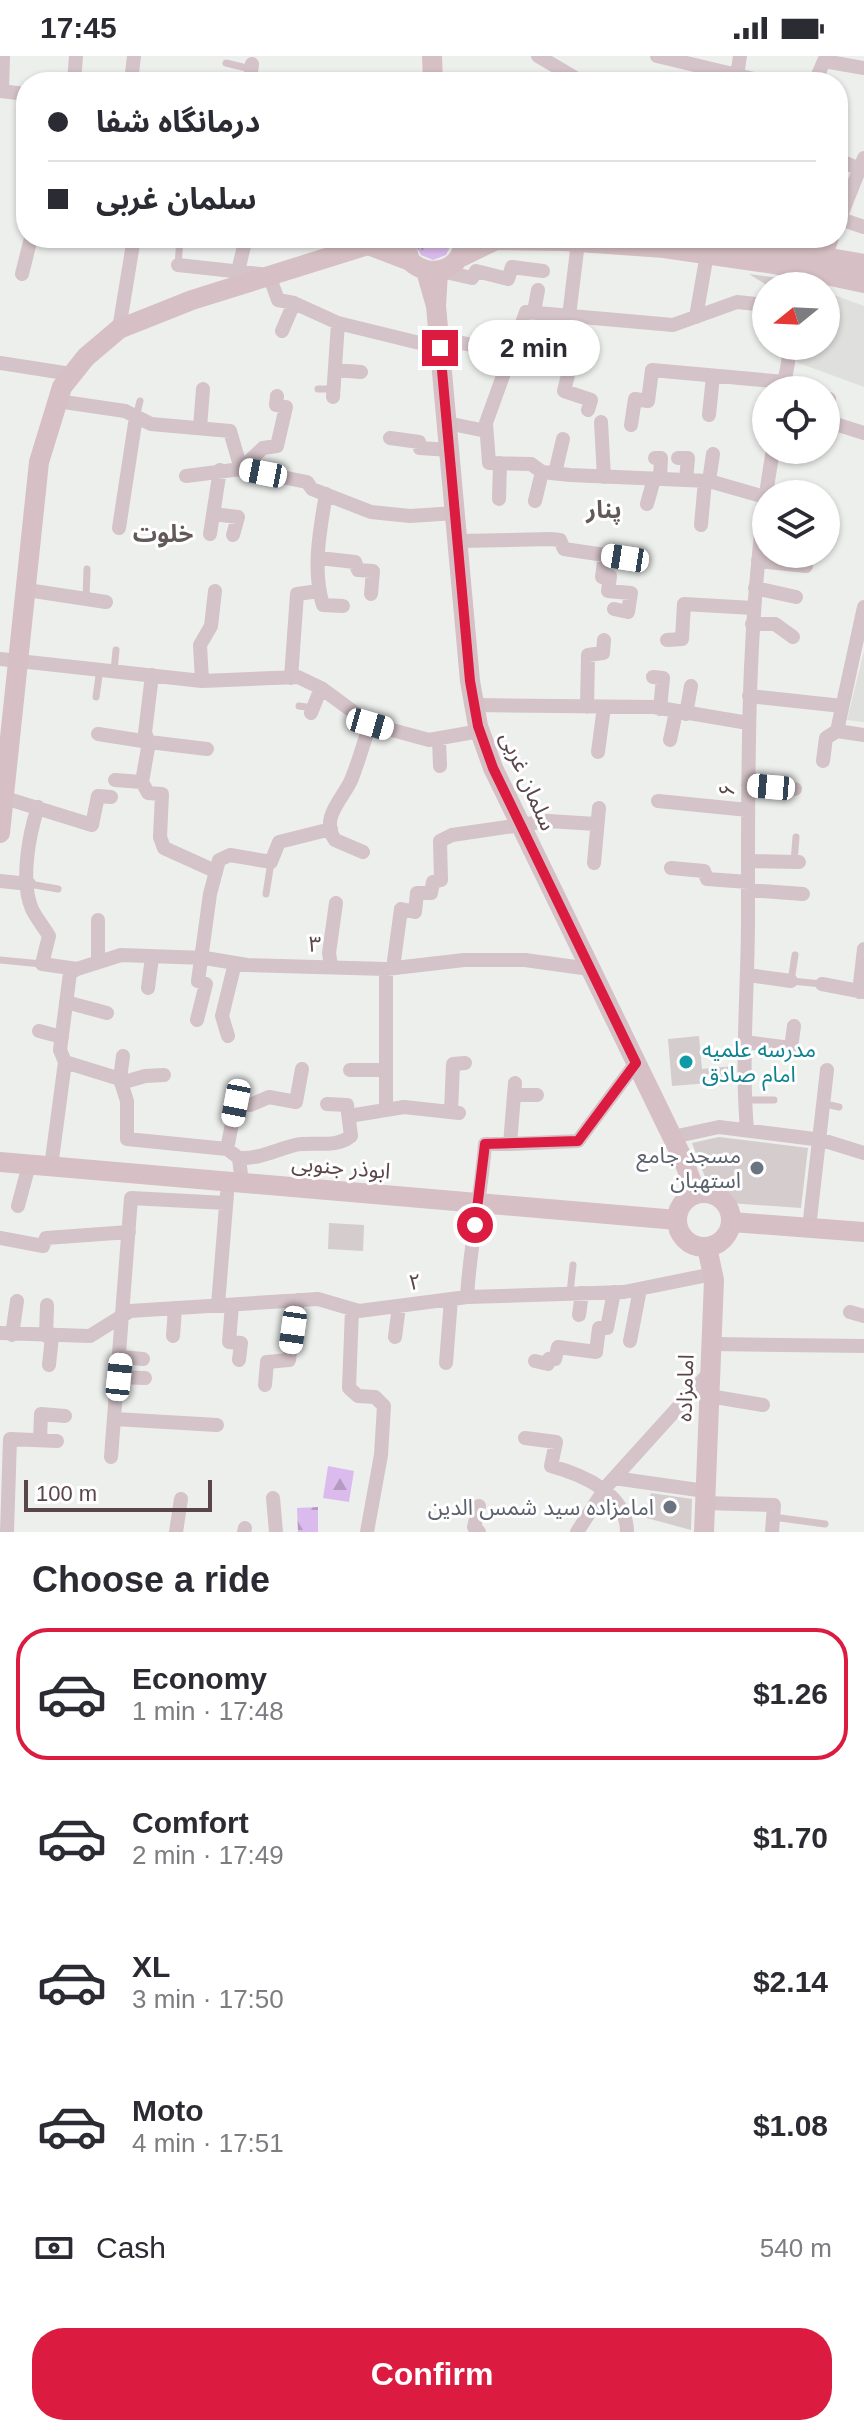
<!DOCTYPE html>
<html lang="en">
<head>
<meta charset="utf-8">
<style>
  body { margin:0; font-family:Arial,"Noto Sans Arabic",sans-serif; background:#f2f2f3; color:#2b2b33; height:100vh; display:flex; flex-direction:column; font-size:30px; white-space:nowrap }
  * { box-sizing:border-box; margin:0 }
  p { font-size:26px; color:#7c7c81 }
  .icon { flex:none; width:44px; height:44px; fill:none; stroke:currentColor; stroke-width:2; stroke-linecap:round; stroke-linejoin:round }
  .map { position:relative; height:1476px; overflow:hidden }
  .sheet { display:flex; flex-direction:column; background:#fff; flex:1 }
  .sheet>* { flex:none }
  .banner { position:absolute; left:16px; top:16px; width:832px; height:176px; border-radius:32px; box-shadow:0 2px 6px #0004; display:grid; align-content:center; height:176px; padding:0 32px; background:#fff }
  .needle { width:52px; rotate:252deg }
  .fabs { position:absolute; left:752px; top:216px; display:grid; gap:16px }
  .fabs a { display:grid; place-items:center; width:88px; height:88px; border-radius:50%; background:#fff; box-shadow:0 2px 6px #0004; font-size:40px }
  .scale { position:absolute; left:24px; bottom:20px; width:188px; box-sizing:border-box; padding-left:8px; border:4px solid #5a454b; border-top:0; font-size:22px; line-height:28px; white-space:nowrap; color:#5a454b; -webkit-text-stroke:6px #fff; paint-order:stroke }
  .end { position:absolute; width:36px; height:36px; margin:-18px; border:10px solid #db1b40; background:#fff; box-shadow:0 0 0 4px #fff }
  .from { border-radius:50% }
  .bubble { position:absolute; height:56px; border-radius:28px; background:#fff; box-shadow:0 2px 6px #0004; font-size:26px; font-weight:600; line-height:56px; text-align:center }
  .car { position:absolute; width:24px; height:48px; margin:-24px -12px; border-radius:10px; box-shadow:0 0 6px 2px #0007; background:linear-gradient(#fff 24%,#345 0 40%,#fff 0 76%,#345 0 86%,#fff 0) }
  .banner b { display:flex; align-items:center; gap:28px; height:76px; font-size:30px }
  .banner b+b { border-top:2px solid #e1e1e2 }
  .banner i { width:20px; height:20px; background:#2b2b33 }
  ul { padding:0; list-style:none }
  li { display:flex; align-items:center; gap:24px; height:132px; margin:0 16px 12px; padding:0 16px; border:4px solid transparent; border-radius:32px }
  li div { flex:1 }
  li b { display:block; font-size:30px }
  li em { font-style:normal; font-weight:600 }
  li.selected { border-color:#db1b40 }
  li>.icon { width:72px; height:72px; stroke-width:1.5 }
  h2 { padding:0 32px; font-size:36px; line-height:96px }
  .pay { display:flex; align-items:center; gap:20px; height:88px; padding:0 32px; font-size:30px }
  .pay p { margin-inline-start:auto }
  .primary-button { display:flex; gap:16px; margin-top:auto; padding:16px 32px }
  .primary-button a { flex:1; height:92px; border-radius:32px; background:#db1b40; color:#fff; font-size:32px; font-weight:600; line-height:92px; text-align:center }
  .status { display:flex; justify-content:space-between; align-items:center; height:56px; padding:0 40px; background:#fff; direction:ltr }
  .status svg { height:22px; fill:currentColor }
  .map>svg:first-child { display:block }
  .education { fill:#dfe0de }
  .grass { fill:url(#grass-tufts) }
  .forest { fill:url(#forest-firs) }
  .building { fill:#d5cccd }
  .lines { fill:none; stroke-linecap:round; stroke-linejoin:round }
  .lane { stroke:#d4c3c8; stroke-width:7 }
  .street { stroke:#d4c3c8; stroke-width:14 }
  .secondary { stroke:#d6bfc5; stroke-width:20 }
  .route { stroke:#db1b40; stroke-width:10 }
  .culture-dot { fill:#0f9aa8; stroke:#fff; stroke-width:3 }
  .worship-dot { fill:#6b7280; stroke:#fff; stroke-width:3 }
  .labels { text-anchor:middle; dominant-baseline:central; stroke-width:6; stroke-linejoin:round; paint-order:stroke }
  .street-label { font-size:22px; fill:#5a454b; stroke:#fff }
  .culture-label { font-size:22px; fill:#0d838f; stroke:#fff; text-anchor:start }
  .worship-label { font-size:22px; fill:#5b616d; stroke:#fff; text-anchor:end }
  .neighbourhood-label { font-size:24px; font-weight:bold; fill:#62595b; stroke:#fff }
</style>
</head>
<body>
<div class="status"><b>17:45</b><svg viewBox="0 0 49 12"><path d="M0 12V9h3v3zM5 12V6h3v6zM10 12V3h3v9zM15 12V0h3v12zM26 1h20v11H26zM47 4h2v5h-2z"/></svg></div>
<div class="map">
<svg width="864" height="1476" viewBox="0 0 864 1476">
  <defs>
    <pattern id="grass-tufts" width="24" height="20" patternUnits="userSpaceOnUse" patternTransform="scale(2)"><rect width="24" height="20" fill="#dbbbed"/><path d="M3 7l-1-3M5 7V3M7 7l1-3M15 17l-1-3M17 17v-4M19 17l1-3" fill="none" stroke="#b59ac2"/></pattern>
    <pattern id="forest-firs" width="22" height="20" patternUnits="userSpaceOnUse" patternTransform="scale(2)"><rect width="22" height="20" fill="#dbbbed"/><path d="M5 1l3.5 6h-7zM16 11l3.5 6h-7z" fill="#b59ac2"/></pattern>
  </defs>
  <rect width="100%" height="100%" fill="#edefed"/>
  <path class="education" d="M826,236L864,250V331L796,306L799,290H826Z
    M864,595V666L847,664Z"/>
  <path class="grass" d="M412,182H454L446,199L433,204L421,199Z"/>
  <path class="forest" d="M328,1410L354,1415L349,1446L323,1442Z
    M318,1451V1476H298L297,1452Z"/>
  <path class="building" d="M749,218L772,221L794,230H768Z
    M699,980L702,1013L735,1010V1025L672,1030L668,983Z
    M719,1081L808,1092L801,1152L730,1147L710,1134L692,1087Z
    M329,1167L364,1169L363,1195L328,1193Z
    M651,1437L692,1443L691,1474L643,1461Z"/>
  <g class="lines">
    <path class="lane" d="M226,7L251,13
      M178,209L180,182
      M318,333H334
      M136,361L140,345
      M772,396L805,403
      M86,543L87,513
      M114,615L116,594
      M96,641L100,613
      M299,650L313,652
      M794,806L796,781
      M29,828L58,833
      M266,838L271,806
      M795,899L791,925L822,928
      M0,904L42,908
      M744,1044H774
      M825,1048L839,1051
      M570,1237L573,1209
      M773,1461L825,1468"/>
    <path class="street" d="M538,0L582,26
      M657,0L766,26
      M74,26L76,0
      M131,26L134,0
      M250,26L252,8
      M736,26L740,0
      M815,26L824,5L864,12
      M0,35L26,38
      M2,35L3,0
      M838,104L860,113
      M840,163L864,171
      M838,167L864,102
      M825,201L832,182
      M178,209L269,219L278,244L294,247L338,267L440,292
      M238,215L246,182
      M441,215L472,222L476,215L508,223L512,211L543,215
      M22,218L31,182
      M534,256L538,234
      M569,260L578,186
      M696,261L707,198
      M119,273L134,182
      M282,275L294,247
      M440,283L571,307L564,335L591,344L588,354
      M0,307L71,318
      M335,314L361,316
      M783,334L791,290
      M333,341L338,267
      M57,345L125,355L151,368L230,375L241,413
      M826,356L829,343
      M709,359L713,320
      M826,365L864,377
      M601,366L604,421
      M447,367L486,375
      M631,369L635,343L648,345L652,314L785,326
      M200,372L203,333
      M390,382L419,386L420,392L450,394
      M655,402H661L660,423
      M678,402H688L686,424
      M241,413L263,392L277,390L286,351L276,349L277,340
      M555,417L563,383
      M186,420L241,413L307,426L312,433L371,456L410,460L456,457
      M709,425L713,398
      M326,438C320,473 312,514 323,549L343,550
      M765,441L709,425L570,419L542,416L531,408L489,407L486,367L526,256L673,269L737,246L766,249
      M499,443L500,407
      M535,445L542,416
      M647,448L654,423
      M213,458L238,461L233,479
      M701,469L705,425
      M119,472L136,361
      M210,478L220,414
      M459,485L551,483L560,484L564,493L625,502
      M605,499L602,521L610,520L608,535L631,537L628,556L614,553
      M319,502L355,506L358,514L373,515L371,538
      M758,505L806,510
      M755,532L796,541
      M27,534L106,546
      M752,568H775L793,581
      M667,584L682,583L684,548L753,552
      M0,603L202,625L298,621L321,632L370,668L429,684L480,675
      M152,619L145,677L149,686L207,693
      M653,621L663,622L660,653
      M291,622L297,538L319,535
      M202,625L200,589L211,570L215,535
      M749,640L842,650
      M474,649L654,651L748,667
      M587,651L588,599L603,597L604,584
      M311,657L321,632
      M686,658L691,630
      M837,675L864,679
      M98,678L149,686L142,726L148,737L162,738L160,781L164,792L215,815
      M439,683L440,710
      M670,684L676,656
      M598,696L604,651
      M823,705L826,682L837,675L864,551
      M115,724L142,726
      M748,729L795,733
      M5,742L92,769L98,740L111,741
      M658,745L748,754
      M38,751C29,778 20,826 32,853C36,862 44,871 49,880L42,908L77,913L121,899L205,902L247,909L386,913L464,904H525L590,913
      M363,796L335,784C319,761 345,741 352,722C359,704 364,686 370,668
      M748,805L799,806
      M594,807L599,752
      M671,812L704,815L707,823L748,826
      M0,825L29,828
      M748,834L803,838
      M98,864V904
      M331,910L329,897L336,847
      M393,912L401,853L415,856L417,837H431L433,826L441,824L440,785L452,779L548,765L596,768
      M748,919L791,925
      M822,928L864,936
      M148,932L152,901
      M859,936L864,893
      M66,946L107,957
      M197,964L206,928L198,925L210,838L219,804L230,799L271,806L279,786L331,773
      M39,975L62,981
      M228,980L222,960L235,907
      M745,986L791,992L794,970
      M65,1006L120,1023L127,1045V1083L227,1093L239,1102L242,1127
      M65,1006L60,994L70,917L77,913
      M350,1014H386
      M120,1023L123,1000
      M121,1027L145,1020L164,1019
      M514,1039H537
      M236,1047L250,1049L269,1041L296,1046L302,1013
      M386,1052V913
      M451,1056L453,1008L465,1007
      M349,1060L404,1051L459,1057
      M747,1074C741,1004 748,933 748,862C748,705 746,549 773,394
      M673,1081L719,1071L822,1084L864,1097
      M510,1088L578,1085L636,1007
      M227,1093L236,1047L243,1033
      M239,1102C260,1103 275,1094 295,1089C314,1085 335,1093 351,1080L347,1049L327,1048
      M51,1111L65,1006
      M18,1150L29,1109
      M809,1172L827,1014
      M0,1182L43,1190L46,1182L129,1176
      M467,1241C470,1189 481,1140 485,1088H510L515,1027
      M218,1249L227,1138
      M232,1249L229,1286L241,1287L239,1304
      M352,1253L349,1332L358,1340L375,1341L384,1350L381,1399L367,1476
      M850,1256L864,1260
      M579,1259L582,1237
      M0,1277L90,1280L130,1255L318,1243L359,1255L467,1241L624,1236L713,1218
      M12,1279L17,1245
      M46,1280L47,1249
      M173,1280L175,1252
      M395,1281L399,1250
      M630,1285L640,1233
      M711,1288L864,1290
      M121,1301L143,1303
      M535,1305L548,1308L549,1303H555L558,1291L596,1296L599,1272H607L614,1236
      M446,1307L451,1243
      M49,1309L52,1281
      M119,1321L145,1322
      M265,1329L267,1306L289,1304L298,1244
      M709,1340L763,1349
      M115,1363L217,1369
      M525,1382L556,1386L551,1410C584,1419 627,1438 627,1476
      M40,1384L41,1358L65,1360
      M111,1401L131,1142L226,1147
      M614,1422L705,1435
      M273,1442L276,1476
      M705,1447L774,1449L772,1476
      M479,1450L474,1471L479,1476
      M7,1476L10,1383L57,1385
      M176,1476L181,1443
      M244,1476L245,1472
      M577,1476L606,1431L710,1316"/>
    <path class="secondary" d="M432,0L433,26
      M384,182L368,189L410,205
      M404,182L410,205C432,225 464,213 464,182
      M713,182L864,208
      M461,201L496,184L565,185L664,192L774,208L864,227
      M426,215L436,250L438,216
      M436,250L470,625L478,670L493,712L683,1103L696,1137
      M0,777L39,406L62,331L86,301L119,273L192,244L368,189
      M0,1106L677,1164
      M677 1164a27 27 0 1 1 54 0a27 27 0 1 1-54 0Z
      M732,1166L864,1176
      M704,1476L714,1224L707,1191"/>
  </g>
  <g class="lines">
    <path class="route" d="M440,292L470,625L478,670L493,712L636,1007L578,1085L485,1088L475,1169"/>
  </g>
  <circle class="culture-dot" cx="686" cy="1006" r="8"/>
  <g class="worship-dot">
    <circle cx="757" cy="1112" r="8"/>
    <circle cx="670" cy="1451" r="8"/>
  </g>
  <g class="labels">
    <g class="street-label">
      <text transform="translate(528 725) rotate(66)">سلمان غربی</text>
      <text transform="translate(726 734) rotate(-90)">۶</text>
      <text transform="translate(315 888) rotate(1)">۳</text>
      <text transform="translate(341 1111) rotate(5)">ابوذر جنوبی</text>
      <text transform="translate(415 1226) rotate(-8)">۲</text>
      <text transform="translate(685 1332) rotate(-88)">امامزاده</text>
    </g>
    <g class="culture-label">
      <text x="702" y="993">مدرسه علمیه<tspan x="702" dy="25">امام صادق</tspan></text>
    </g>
    <g class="worship-label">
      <text x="741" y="1099">مسجد جامع<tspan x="741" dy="25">استهبان</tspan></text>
      <text x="654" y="1451">امامزاده سید شمس الدین</text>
    </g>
    <g class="neighbourhood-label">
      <text x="604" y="453">پنار</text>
      <text x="163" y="477">خلوت</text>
    </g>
  </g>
</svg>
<div class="fabs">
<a><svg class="needle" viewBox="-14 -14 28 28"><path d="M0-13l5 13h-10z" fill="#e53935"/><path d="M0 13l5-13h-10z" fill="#7c7c81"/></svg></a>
<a><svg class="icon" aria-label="locate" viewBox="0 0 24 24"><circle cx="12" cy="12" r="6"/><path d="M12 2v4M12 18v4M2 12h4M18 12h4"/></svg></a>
<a><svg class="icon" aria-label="layers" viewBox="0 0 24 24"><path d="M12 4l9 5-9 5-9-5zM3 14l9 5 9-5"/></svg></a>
</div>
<div class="scale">100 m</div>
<i class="end from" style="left:475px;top:1169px"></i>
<i class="end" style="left:440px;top:292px"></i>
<div class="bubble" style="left:468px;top:264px;width:132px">2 min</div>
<i class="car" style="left:263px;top:417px;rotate:281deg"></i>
<i class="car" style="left:625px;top:502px;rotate:279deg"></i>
<i class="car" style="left:370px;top:668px;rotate:106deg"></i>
<i class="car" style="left:771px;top:731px;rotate:275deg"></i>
<i class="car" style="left:236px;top:1047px;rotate:191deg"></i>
<i class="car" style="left:293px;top:1274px;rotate:188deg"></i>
<i class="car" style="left:119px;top:1321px;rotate:6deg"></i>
<div class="banner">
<b><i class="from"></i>درمانگاه شفا</b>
<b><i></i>سلمان غربی</b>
</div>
</div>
<section class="sheet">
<h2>Choose a ride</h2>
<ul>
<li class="selected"><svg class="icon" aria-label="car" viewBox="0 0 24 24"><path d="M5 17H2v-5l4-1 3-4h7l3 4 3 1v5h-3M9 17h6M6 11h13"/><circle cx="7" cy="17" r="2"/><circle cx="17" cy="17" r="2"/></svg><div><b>Economy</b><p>1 min · 17:48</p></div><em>$1.26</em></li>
<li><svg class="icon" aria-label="car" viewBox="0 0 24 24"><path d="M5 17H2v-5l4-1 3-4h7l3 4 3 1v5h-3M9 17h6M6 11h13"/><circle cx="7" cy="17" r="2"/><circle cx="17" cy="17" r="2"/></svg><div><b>Comfort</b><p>2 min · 17:49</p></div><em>$1.70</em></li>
<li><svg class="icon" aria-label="car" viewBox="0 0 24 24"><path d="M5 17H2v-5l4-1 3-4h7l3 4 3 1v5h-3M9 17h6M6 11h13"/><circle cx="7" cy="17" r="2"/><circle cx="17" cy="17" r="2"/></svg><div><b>XL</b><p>3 min · 17:50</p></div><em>$2.14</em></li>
<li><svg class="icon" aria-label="car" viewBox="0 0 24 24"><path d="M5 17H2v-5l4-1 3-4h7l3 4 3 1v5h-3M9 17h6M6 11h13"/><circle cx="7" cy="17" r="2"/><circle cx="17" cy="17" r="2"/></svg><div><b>Moto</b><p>4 min · 17:51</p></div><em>$1.08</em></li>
</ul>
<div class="pay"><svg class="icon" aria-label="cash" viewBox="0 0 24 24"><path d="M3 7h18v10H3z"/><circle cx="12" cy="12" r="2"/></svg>Cash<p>540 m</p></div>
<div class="primary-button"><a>Confirm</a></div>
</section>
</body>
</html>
